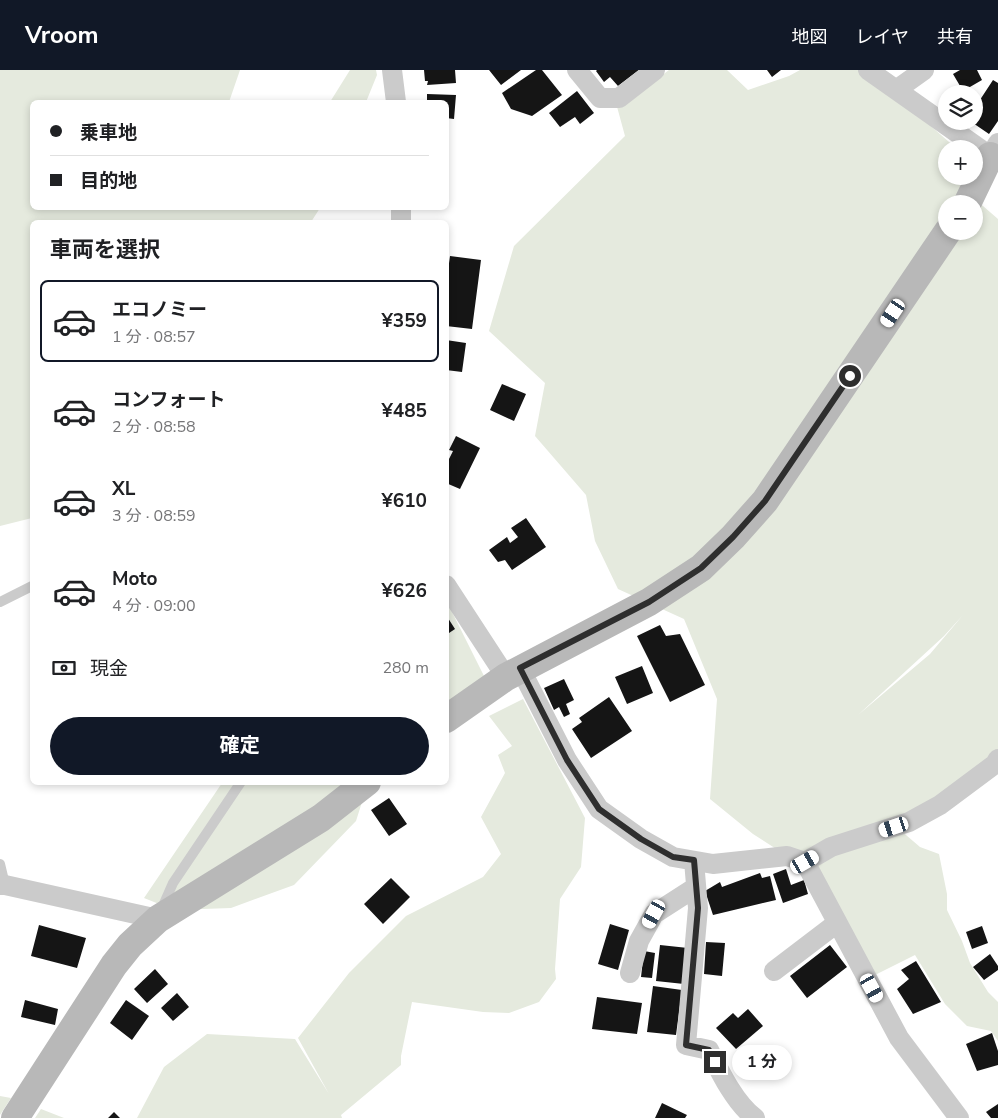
<!DOCTYPE html>
<html lang="ja">
<head>
<meta charset="utf-8">
<style>
  body { margin:0; font-family:"Nunito Sans","Noto Sans JP",sans-serif; background:#f6f6f6; color:#202124; height:100vh; display:flex; flex-direction:column; font-size:19px; white-space:nowrap }
  * { box-sizing:border-box; margin:0 }
  p { font-size:16px; color:#757577 }
  .icon { flex:none; width:28px; height:28px; fill:none; stroke:currentColor; stroke-width:2; stroke-linecap:round; stroke-linejoin:round }
  .map { position:relative; flex:1; overflow:hidden }
  .sheet { position:absolute; left:30px; top:150px; width:419px; height:565px; display:flex; flex-direction:column; background:#fff; border-radius:8px; box-shadow:0 2px 8px #0003 }
  .sheet>* { flex:none }
  .top-card { position:absolute; left:30px; top:30px; width:419px; height:110px; border-radius:8px; box-shadow:0 2px 8px #0003; display:grid; align-content:center; height:110px; padding:0 20px; background:#fff }
  .fabs { position:absolute; left:938px; top:15px; display:grid; gap:10px }
  .fabs a { display:grid; place-items:center; width:45px; height:45px; border-radius:50%; background:#fff; box-shadow:0 2px 8px #0003; font-size:25px }
  .end { position:absolute; width:22px; height:22px; margin:-11px; border:6px solid #2e2e2e; background:#fff; box-shadow:0 0 0 2px #fff }
  .from { border-radius:50% }
  .bubble { position:absolute; height:35px; border-radius:18px; background:#fff; box-shadow:0 2px 8px #0003; font-size:16px; font-weight:700; line-height:35px; text-align:center }
  .car { position:absolute; width:15px; height:30px; margin:-15px -8px; border-radius:6px; box-shadow:0 0 4px 1px #0007; background:linear-gradient(#fff 24%,#345 0 40%,#fff 0 76%,#345 0 86%,#fff 0) }
  .top-card b { display:flex; align-items:center; gap:18px; height:48px; font-size:19px }
  .top-card b+b { border-top:1px solid #e0e0e0 }
  .top-card i { width:12px; height:12px; background:#202124 }
  ul { padding:0; list-style:none }
  li { display:flex; align-items:center; gap:15px; height:82px; margin:0 10px 8px; padding:0 10px; border:2px solid transparent; border-radius:8px }
  li div { flex:1 }
  li b { display:block; font-size:19px }
  li em { font-style:normal; font-weight:700 }
  li.current { border-color:#111827 }
  li>.icon { width:45px; height:45px; stroke-width:1.5 }
  h2 { padding:0 20px; font-size:22px; line-height:60px }
  .pay { display:flex; align-items:center; gap:12px; height:55px; padding:0 20px; font-size:19px }
  .pay p { margin-inline-start:auto }
  .cta { display:flex; gap:10px; margin-top:auto; padding:10px 20px }
  .cta a { flex:1; height:58px; border-radius:30px; background:#111827; color:#fff; font-size:20px; font-weight:700; line-height:58px; text-align:center }
  header { display:flex; align-items:center; gap:30px; box-sizing:border-box; height:70px; padding:0 25px; background:#111827; color:#fff }
  header strong { font-size:24px }
  nav { display:flex; gap:28px; margin-inline-start:auto; font-size:18px }
  .map>svg:first-child { display:block }
  .green { fill:#e5eade; fill-rule:evenodd }
  .building { fill:#151515 }
  .lines { fill:none; stroke-linecap:round; stroke-linejoin:round }
  .lane { stroke:#cbcbcb; stroke-width:10 }
  .street { stroke:#cbcbcb; stroke-width:20 }
  .secondary { stroke:#b8b8b8; stroke-width:28 }
  .route { stroke:#2e2e2e; stroke-width:6 }
</style>
</head>
<body>
<header>
<strong>Vroom</strong>
<nav><a>地図</a><a>レイヤ</a><a>共有</a></nav>
</header>
<div class="map">
<svg width="998" height="1048" viewBox="0 0 998 1048">
  <rect width="100%" height="100%" fill="#fff"/>
  <path class="green" d="M0,0H240L229,32H32V138H320L311,152H32V448L0,456Z
    M350,0H376L377,5L366,32H330Z
    M669,0H727L748,20L789,6L800,0H867L957,79H946V106H966L960,116L998,149V691L907,755L787,786L753,764L710,729L717,629L684,549L618,519L595,471L586,425L535,366L545,313L489,261L514,176L625,66L616,33L657,9ZM946,134H974V161H946ZM963,545L930,584L858,645L944,566Z
    M446,530L484,606L446,636Z
    M523,629L585,748L581,797L560,829L555,899L556,909L539,932L509,943L483,942L412,932L401,986V995L341,1045L342,1048H137L164,997L207,964L295,969L329,1024L298,968L349,903L406,846L483,807L501,784L481,747L505,703L498,685L512,676L489,646Z
    M222,713H368L356,751L294,815L231,838L174,840L144,828Z
    M899,759L920,777L939,784L947,824V840L962,871L970,893L988,922L998,932V971L991,961L967,956L945,934L915,885L869,908L807,793Z
    M0,1026L11,1028L0,1045Z
    M41,1039L64,1048H35Z"/>
  <path class="building" d="M424,0H455L456,13L427,15L428,11H425Z
    M489,0H521L501,15Z
    M536,0H542L562,25L532,46L511,39L502,23Z
    M597,0H639L618,16L610,7L604,12L596,1Z
    M767,0H781L772,7Z
    M960,0H977L982,10L963,21L953,4Z
    M993,10L998,13V51L989,64L970,51H974V39Z
    M577,21L594,43L580,54L575,47L560,57L549,43Z
    M427,24L456,25L454,49L446,48V32H427Z
    M450,186L481,190L472,259L446,256V215Z
    M446,270L466,273L462,302L446,300Z
    M502,314L526,324L514,351L490,340Z
    M456,366L480,378L460,419L446,413V395L453,381L449,380Z
    M526,448L546,477L512,500L505,490L498,492L489,480L507,467L510,473L518,467L511,458Z
    M446,545L455,559L446,565Z
    M660,555L666,566L680,564L705,615L670,632L637,566Z
    M642,596L653,623L627,634L615,607Z
    M564,609L574,630L566,634L570,644L564,647L559,637L554,640L544,618Z
    M609,627L632,661L591,688L572,659L582,652L579,648Z
    M389,728L407,754L389,766L371,740Z
    M786,799L791,815L804,810L808,824L783,833L773,804Z
    M760,803L762,808L770,806L776,830L713,845L705,821L720,812L722,817Z
    M391,808L410,827L383,854L364,834Z
    M610,854L629,860L618,900L598,894Z
    M39,855L86,868L77,898L31,886Z
    M982,856L988,873L972,879L966,862Z
    M706,872L725,873L722,906L704,904Z
    M660,875L688,878L684,914L656,911Z
    M830,875L847,897L807,928L790,906Z
    M644,881L655,883L652,908L641,907Z
    M990,884L998,896V900L984,910L973,897Z
    M916,891L941,932L913,944L897,919L909,909L901,900Z
    M155,899L168,914L147,933L134,919Z
    M653,916L682,920L676,965L647,962Z
    M177,923L189,937L173,951L161,938Z
    M597,927L642,933L637,964L592,959Z
    M25,930L58,939L55,955L21,947Z
    M126,930L149,946L132,970L110,953Z
    M748,939L763,956L736,979L716,958L733,943L738,948Z
    M992,963L998,981V995L977,1001L966,974Z
    M662,1033L687,1045L685,1048H655Z
    M998,1034V1048H991L986,1042Z
    M114,1042L120,1048H108Z"/>
  <g class="lines">
    <path class="lane" d="M0,532L32,516
      M0,794L5,815
      M162,838L173,813L241,712"/>
    <path class="street" d="M392,0L396,32
      M577,0L600,28H619L655,0
      M868,0L990,86L998,73
      M896,20L924,0
      M401,138V152
      M446,515L506,607
      M520,598L567,690L599,739L641,769L673,787L713,794L787,786L805,792L899,968L959,1048
      M694,791L698,838L686,975L709,980C720,1002 735,1033 755,1048
      M805,792L831,777L909,752L940,735L995,694L998,689
      M0,815H5L158,849
      M774,901L837,853
      M630,903L639,871L654,844L696,817"/>
    <path class="secondary" d="M967,134L990,86
      M446,649L506,607L649,532L701,498L733,467L765,431L948,161
      M15,1048L114,895L130,875L158,849L321,748L367,712"/>
  </g>
  <g class="lines">
    <path class="route" d="M715,992L709,980L686,975L698,838L694,790L673,787L641,769L599,739L567,690L520,598L649,532L701,498L733,467L765,431L850,306"/>
  </g>
</svg>
<div class="fabs">
<a><svg class="icon" aria-label="layers" viewBox="0 0 24 24"><path d="M12 4l9 5-9 5-9-5zM3 14l9 5 9-5"/></svg></a>
<a>+</a>
<a>−</a>
</div>
<i class="end from" style="left:850px;top:306px"></i>
<i class="end" style="left:715px;top:992px"></i>
<div class="bubble" style="left:732px;top:975px;width:60px">1 分</div>
<i class="car" style="left:893px;top:243px;rotate:214deg"></i>
<i class="car" style="left:894px;top:757px;rotate:252deg"></i>
<i class="car" style="left:805px;top:792px;rotate:60deg"></i>
<i class="car" style="left:654px;top:844px;rotate:209deg"></i>
<i class="car" style="left:872px;top:918px;rotate:151deg"></i>
<div class="top-card">
<b><i class="from"></i>乗車地</b>
<b><i></i>目的地</b>
</div>
<section class="sheet">
<h2>車両を選択</h2>
<ul>
<li class="current"><svg class="icon" aria-label="car" viewBox="0 0 24 24"><path d="M5 17H2v-5l4-1 3-4h7l3 4 3 1v5h-3M9 17h6M6 11h13"/><circle cx="7" cy="17" r="2"/><circle cx="17" cy="17" r="2"/></svg><div><b>エコノミー</b><p>1 分 · 08:57</p></div><em>¥359</em></li>
<li><svg class="icon" aria-label="car" viewBox="0 0 24 24"><path d="M5 17H2v-5l4-1 3-4h7l3 4 3 1v5h-3M9 17h6M6 11h13"/><circle cx="7" cy="17" r="2"/><circle cx="17" cy="17" r="2"/></svg><div><b>コンフォート</b><p>2 分 · 08:58</p></div><em>¥485</em></li>
<li><svg class="icon" aria-label="car" viewBox="0 0 24 24"><path d="M5 17H2v-5l4-1 3-4h7l3 4 3 1v5h-3M9 17h6M6 11h13"/><circle cx="7" cy="17" r="2"/><circle cx="17" cy="17" r="2"/></svg><div><b>XL</b><p>3 分 · 08:59</p></div><em>¥610</em></li>
<li><svg class="icon" aria-label="car" viewBox="0 0 24 24"><path d="M5 17H2v-5l4-1 3-4h7l3 4 3 1v5h-3M9 17h6M6 11h13"/><circle cx="7" cy="17" r="2"/><circle cx="17" cy="17" r="2"/></svg><div><b>Moto</b><p>4 分 · 09:00</p></div><em>¥626</em></li>
</ul>
<div class="pay"><svg class="icon" aria-label="cash" viewBox="0 0 24 24"><path d="M3 7h18v10H3z"/><circle cx="12" cy="12" r="2"/></svg>現金<p>280 m</p></div>
<div class="cta"><a>確定</a></div>
</section>
</div>
</body>
</html>
